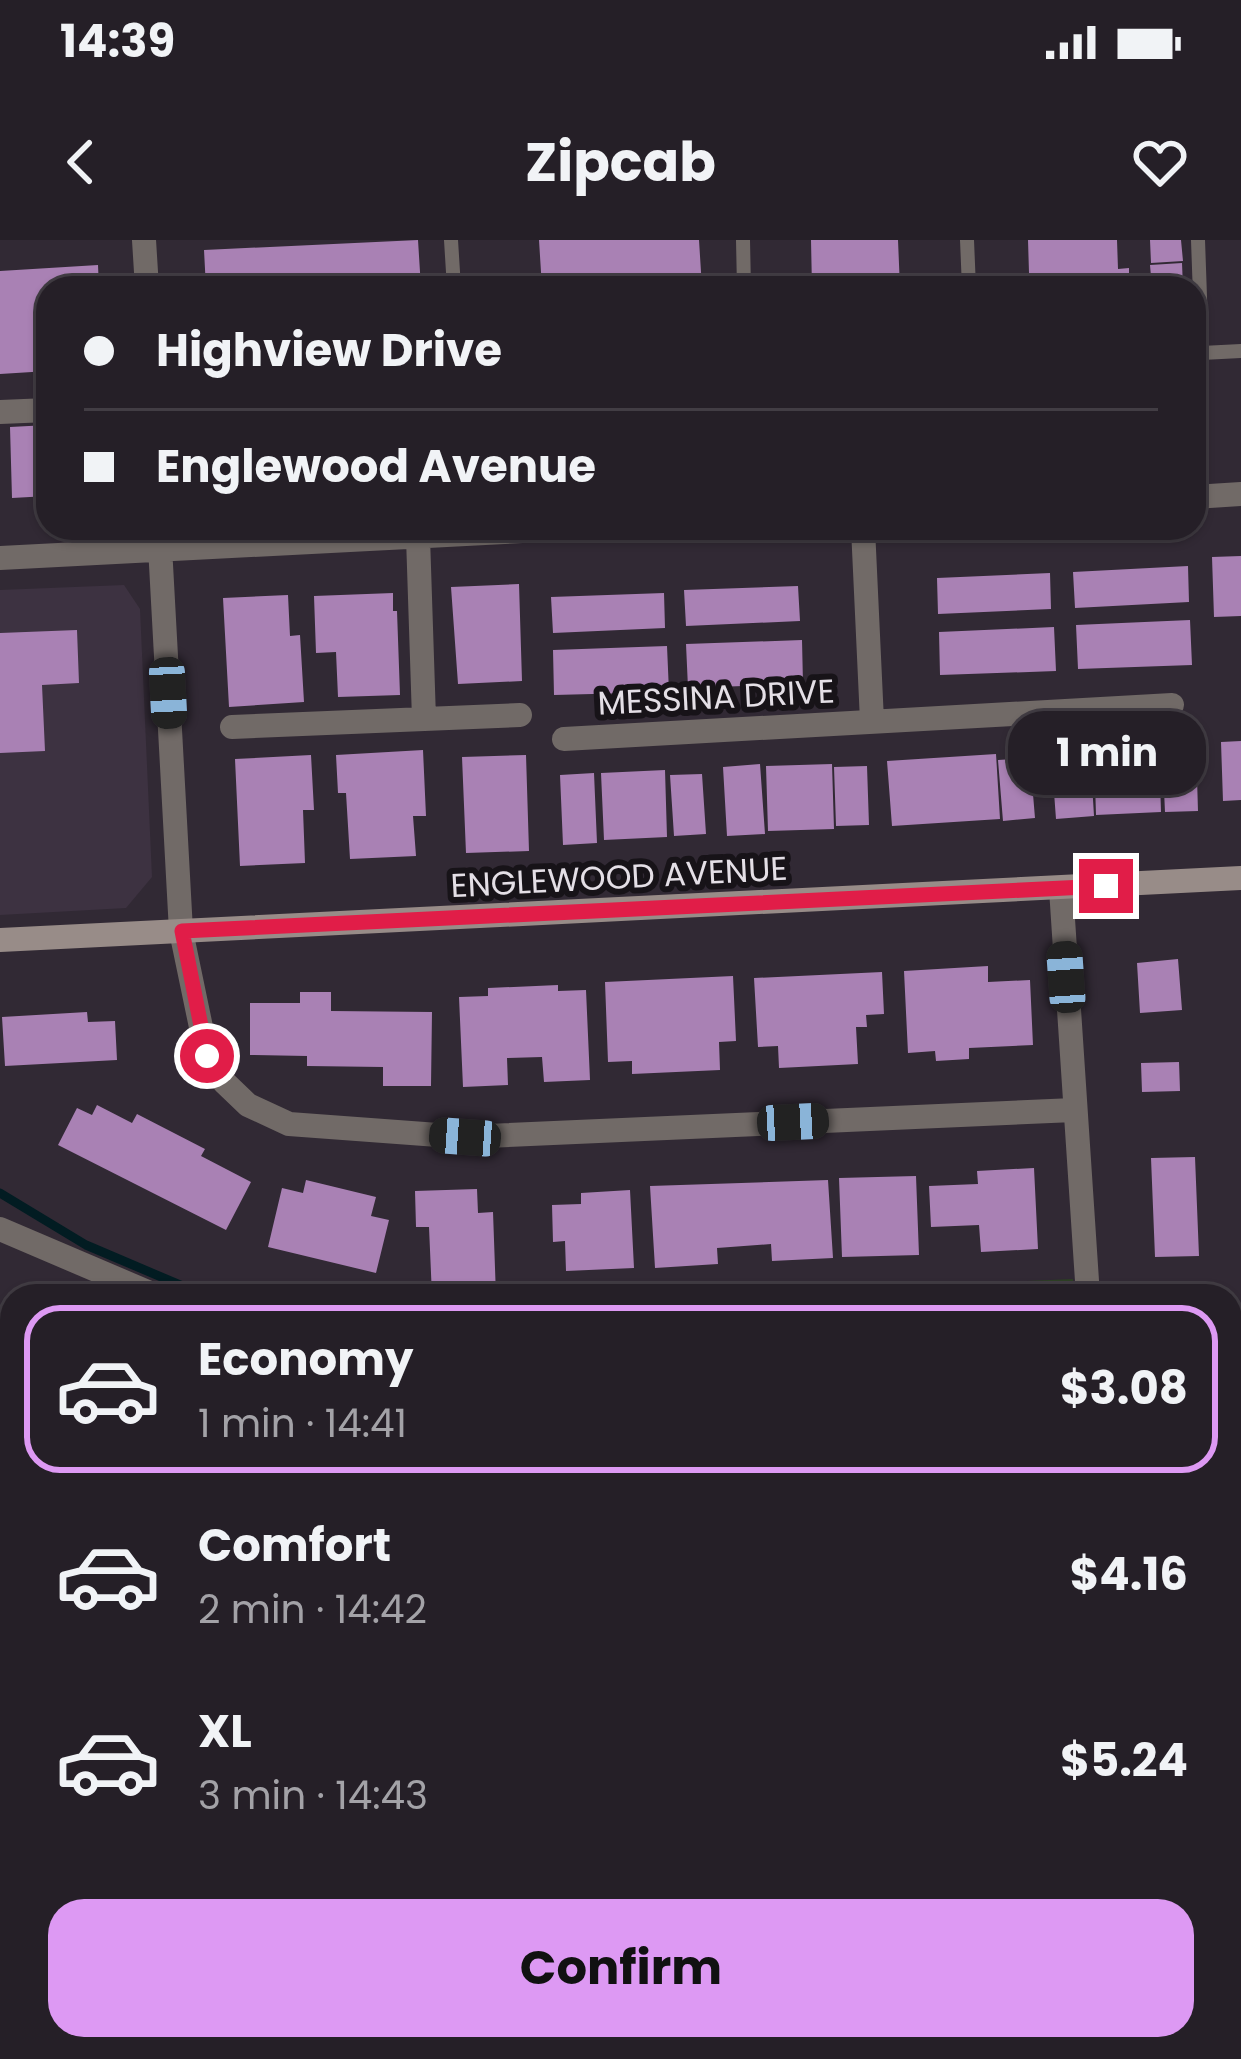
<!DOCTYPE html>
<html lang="en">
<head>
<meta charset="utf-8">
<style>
  body { margin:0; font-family:Poppins,sans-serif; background:#312c33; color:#f1f3f6; height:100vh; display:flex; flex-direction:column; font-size:45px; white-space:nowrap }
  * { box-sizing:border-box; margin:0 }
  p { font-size:39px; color:#a3a2a7 }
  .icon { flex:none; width:66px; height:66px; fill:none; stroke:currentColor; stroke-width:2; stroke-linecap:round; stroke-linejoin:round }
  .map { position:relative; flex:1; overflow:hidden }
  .sheet { position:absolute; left:0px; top:1044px; width:1242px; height:777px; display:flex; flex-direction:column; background:#251f27; border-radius:36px 36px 0 0; box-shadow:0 3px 9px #0004,0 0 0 3px #423d44 }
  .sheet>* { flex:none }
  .hud { position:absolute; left:36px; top:36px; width:1170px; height:264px; border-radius:36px; box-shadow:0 3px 9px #0004,0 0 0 3px #423d44; display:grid; align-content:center; height:264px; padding:0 48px; background:#251f27 }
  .end { position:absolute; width:54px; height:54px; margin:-27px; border:15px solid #e11d48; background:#fff; box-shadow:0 0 0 6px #fff }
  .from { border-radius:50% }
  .bubble { position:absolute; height:84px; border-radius:36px; background:#251f27; box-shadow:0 3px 9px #0004,0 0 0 3px #423d44; font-size:39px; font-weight:700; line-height:84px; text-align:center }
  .car { position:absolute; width:36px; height:72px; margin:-36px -18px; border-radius:15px; box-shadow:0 0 9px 3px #0007; background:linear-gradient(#222 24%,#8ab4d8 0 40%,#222 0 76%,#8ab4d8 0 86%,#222 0) }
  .hud b { display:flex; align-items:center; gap:42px; height:114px; font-size:45px }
  .hud b+b { border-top:3px solid #423d44 }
  .hud i { width:30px; height:30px; background:#f1f3f6 }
  ul { padding:21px 0 0; list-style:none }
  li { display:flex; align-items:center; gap:36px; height:168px; margin:0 24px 18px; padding:0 24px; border:6px solid transparent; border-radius:36px }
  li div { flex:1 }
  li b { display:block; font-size:45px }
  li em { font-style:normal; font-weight:700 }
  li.selected { border-color:#dd99f3 }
  li>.icon { width:108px; height:108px; stroke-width:1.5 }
  .primary-button { display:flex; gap:24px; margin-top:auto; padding:24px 48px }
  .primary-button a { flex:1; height:138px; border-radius:36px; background:#dd99f3; color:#111; font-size:48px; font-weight:700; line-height:138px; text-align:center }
  .status { display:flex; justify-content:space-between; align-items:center; height:84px; padding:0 60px; background:#251f27; direction:ltr }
  .status svg { height:33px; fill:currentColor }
  header { display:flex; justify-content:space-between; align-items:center; height:156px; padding:0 48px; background:#251f27; font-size:54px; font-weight:700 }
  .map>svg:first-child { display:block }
  .built { fill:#3d3241 }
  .green { fill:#2d4124 }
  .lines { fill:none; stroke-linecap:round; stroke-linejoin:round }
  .stream { stroke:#021c22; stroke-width:9 }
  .building { fill:#a981b4 }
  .lane { stroke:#716a67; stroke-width:14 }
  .street { stroke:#716a67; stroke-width:24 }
  .secondary { stroke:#988c88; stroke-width:24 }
  .route { stroke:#e11d48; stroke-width:15 }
  .labels { text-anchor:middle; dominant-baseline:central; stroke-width:12; stroke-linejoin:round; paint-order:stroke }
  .street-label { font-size:33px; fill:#e4dfe6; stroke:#171318 }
</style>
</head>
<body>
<div class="status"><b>14:39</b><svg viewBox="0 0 49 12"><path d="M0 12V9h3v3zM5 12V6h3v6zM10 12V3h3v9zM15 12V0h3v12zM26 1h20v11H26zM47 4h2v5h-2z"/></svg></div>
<header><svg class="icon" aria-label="back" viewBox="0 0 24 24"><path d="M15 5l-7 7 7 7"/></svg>Zipcab<svg class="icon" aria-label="heart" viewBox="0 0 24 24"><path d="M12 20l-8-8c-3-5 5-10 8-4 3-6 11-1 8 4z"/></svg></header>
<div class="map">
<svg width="1241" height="1819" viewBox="0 0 1241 1819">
  <rect width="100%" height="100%" fill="#312934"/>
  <path class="built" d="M124,345L140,369L152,637L126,668L0,675V350Z"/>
  <path class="green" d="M1073,1039L1074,1056H670Z
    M680,1809H1116L1117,1819H680Z"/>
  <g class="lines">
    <path class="stream" d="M0,953L86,1005L206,1056
      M0,1756L12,1753"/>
  </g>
  <path class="building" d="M418,0L421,48H206L204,10Z
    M539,0H699L702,48H542Z
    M811,0H898L900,48H812Z
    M1028,0H1117L1118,29L1129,28V45L1019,48V34L1029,33Z
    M1150,0H1181L1183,21L1151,23Z
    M1182,23L1183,48H1152L1150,25Z
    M98,25L99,48H48V131L0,134V31Z
    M48,185V256L12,258L10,187Z
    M1241,316V376L1214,377L1212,317Z
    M1188,326L1189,362L1075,368L1073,332Z
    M1050,333L1051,369L938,374L937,338Z
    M519,344L522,441L458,444L451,347Z
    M798,346L800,381L686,386L684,350Z
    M393,353V371H397L400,455L338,457L336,412L316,413L314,356Z
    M664,353L665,388L553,393L551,357Z
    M288,355L290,396L300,395L304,462L229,467L223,358Z
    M1190,380L1192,425L1078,429L1076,385Z
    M1054,387L1056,431L940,435L939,392Z
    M77,390L79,443L42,445L45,511L0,513V393Z
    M802,400L803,444L688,448L686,404Z
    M667,406L669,452L554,455L553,410Z
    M1241,501V560L1223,561L1221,502Z
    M1196,504L1198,571L1165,572L1162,506Z
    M1159,507L1161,572L1096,575L1094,510Z
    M1090,509L1094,576L1056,579L1051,512Z
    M423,510L426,576H413L416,616L350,619L346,553H338L336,515Z
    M996,514L1000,579L892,586L887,521Z
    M311,515L314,570H303L305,623L240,626L235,519Z
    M526,515L529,611L466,613L462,517Z
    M1030,518L1035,578L1003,581L998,520Z
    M760,524L765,594L727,596L723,527Z
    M832,524L834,589L768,591L766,526Z
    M867,526L869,585L836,586L834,527Z
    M665,530L667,597L604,600L601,533Z
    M594,533L597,603L563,605L560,535Z
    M702,534L706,594L674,596L670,535Z
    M1178,719L1182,770L1140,773L1137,723Z
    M988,726V742L1030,740L1033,805L969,808V819L936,821L935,811L908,813L904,731Z
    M882,732L884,774L866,775L867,787H856L858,824L779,828L778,806L758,807L754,738Z
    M733,736L736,801L719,802L720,830L632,834V821L608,822L605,742Z
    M558,745V751L586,750L590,840L544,842L542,817L507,818L508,845L463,847L459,757L488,756V748Z
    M300,752H331V771L432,772L431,846H383V827L307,826V816L250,815V763H300Z
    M87,772L88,782L115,781L117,820L5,826L2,777Z
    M1179,822L1180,851L1142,852L1141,823Z
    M97,865L132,883L137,874L205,909L201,916L251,942L226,990L58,905L77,868L92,875Z
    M1195,917L1199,1016L1155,1017L1151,918Z
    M1034,928L1038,1009L981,1012L979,985L931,987L929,946L978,944L977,931Z
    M916,936L919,1015L842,1017L839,938Z
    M306,940L376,957L371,976L389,980L376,1033L268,1007L282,948L303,953Z
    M828,940L833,1018L772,1021L771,1004L717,1008L718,1024L655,1028L650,946Z
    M477,949L478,973L493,972L496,1056H432L429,987H416L415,951Z
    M630,950L634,1028L566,1031L565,1001L553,1002L552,965L581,964V953Z
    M12,1073V1131L0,1125V1097Z
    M0,1578H12V1610L0,1611Z
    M273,1809H323L324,1819H274Z
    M526,1809H632V1819H527Z"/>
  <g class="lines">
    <path class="lane" d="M451,0L454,48
      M743,0L744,48
      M967,0L969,48
      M1198,0L1202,113L1241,111"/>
    <path class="street" d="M144,0L147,48
      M0,172L48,170
      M1194,257L1241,254
      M159,288L181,691L207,816L224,842L248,865L289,884L465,897L1074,870
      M863,288L872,481
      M418,297L424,479
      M0,318L582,288
      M232,487L520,475
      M564,499L1172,465
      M1061,649L1088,1056
      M0,989L157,1056
      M1230,1118L1241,1117
      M0,1719L12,1715
      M1131,1809V1819"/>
    <path class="secondary" d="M0,700L1241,638"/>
  </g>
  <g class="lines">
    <path class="route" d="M207,816L182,691L1106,646"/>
  </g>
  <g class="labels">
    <g class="street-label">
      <text transform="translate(716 457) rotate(-3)">MESSINA DRIVE</text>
      <text transform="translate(619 637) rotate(-3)">ENGLEWOOD AVENUE</text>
    </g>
  </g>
</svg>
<i class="end from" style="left:207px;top:816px"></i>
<i class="end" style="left:1106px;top:646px"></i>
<div class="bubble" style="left:1008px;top:471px;width:198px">1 min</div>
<i class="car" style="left:168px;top:453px;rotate:177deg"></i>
<i class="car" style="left:1066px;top:737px;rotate:356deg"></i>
<i class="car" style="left:793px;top:882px;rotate:87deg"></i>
<i class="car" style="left:465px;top:897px;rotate:274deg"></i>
<div class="hud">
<b><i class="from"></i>Highview Drive</b>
<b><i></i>Englewood Avenue</b>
</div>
<section class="sheet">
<ul>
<li class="selected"><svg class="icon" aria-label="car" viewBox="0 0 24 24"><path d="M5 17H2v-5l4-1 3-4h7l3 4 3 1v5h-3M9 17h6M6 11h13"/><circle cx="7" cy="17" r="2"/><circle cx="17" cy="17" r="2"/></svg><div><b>Economy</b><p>1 min · 14:41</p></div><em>$3.08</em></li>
<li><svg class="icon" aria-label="car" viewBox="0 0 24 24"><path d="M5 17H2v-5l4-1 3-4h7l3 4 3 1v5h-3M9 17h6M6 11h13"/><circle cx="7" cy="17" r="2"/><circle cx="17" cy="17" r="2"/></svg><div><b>Comfort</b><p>2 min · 14:42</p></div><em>$4.16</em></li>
<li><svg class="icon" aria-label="car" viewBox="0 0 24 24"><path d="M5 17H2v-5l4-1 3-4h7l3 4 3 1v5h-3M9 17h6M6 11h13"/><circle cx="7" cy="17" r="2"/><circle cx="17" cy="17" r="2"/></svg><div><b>XL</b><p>3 min · 14:43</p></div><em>$5.24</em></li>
</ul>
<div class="primary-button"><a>Confirm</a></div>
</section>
</div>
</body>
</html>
